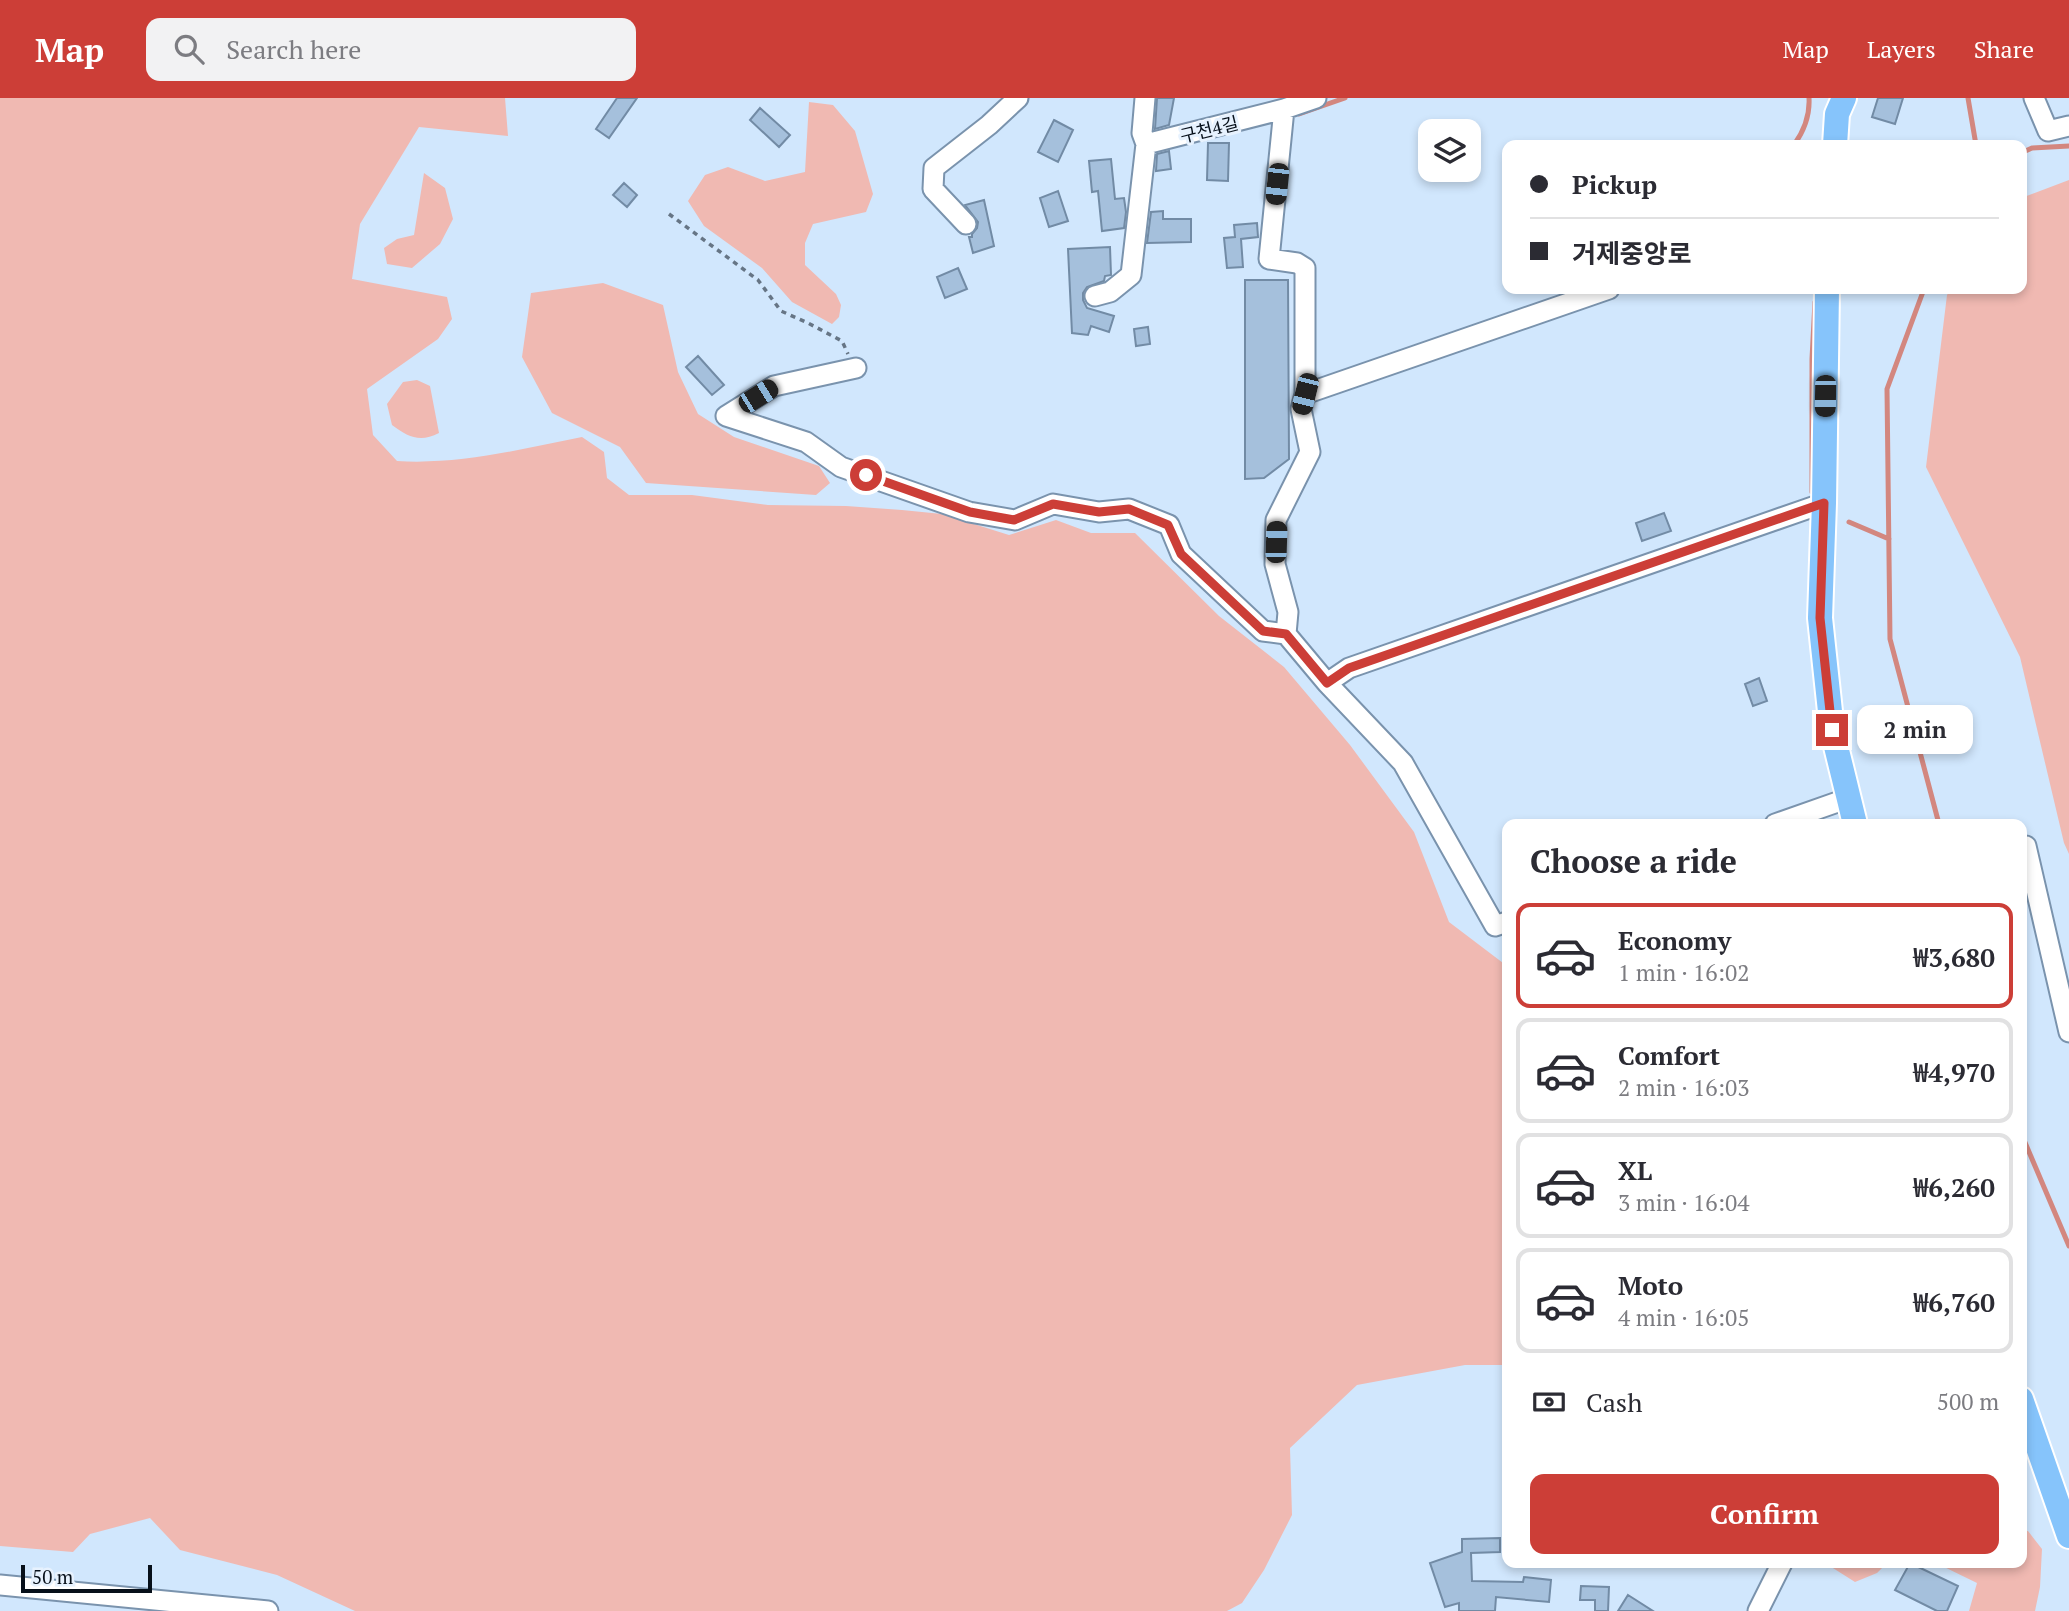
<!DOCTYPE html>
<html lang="en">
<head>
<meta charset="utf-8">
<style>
  body { margin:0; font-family:"PT Serif","Noto Sans KR",serif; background:#f2f2f3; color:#2b2b33; height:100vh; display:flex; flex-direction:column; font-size:26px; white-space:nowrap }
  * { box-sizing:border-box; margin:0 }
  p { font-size:23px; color:#7c7c81 }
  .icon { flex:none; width:38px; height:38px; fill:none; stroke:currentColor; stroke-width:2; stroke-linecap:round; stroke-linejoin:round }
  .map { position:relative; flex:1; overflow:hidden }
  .drawer { position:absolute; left:1502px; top:721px; width:525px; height:749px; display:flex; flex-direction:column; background:#fff; border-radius:14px; box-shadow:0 4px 10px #0003 }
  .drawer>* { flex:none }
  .guide { position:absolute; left:1502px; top:42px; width:525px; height:154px; border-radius:14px; box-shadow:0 4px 10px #0003; display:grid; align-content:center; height:154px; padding:0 28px; background:#fff }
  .buttons { position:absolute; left:1418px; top:21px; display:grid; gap:14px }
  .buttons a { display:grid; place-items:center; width:63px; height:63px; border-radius:14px; background:#fff; box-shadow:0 4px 10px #0003; font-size:35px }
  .scale { position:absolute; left:21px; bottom:18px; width:131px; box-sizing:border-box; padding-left:7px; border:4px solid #07101a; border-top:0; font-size:19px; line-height:24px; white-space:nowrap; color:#07101a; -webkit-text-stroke:5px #e7f2fe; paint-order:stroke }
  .end { position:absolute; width:32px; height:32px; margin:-16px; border:9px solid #cc3e37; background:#fff; box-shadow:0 0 0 4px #fff }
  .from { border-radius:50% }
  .bubble { position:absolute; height:49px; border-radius:14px; background:#fff; box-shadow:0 4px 10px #0003; font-size:23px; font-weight:600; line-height:49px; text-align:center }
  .car { position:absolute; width:21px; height:42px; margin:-21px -10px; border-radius:9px; box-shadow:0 0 5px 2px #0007; background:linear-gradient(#222 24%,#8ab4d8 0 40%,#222 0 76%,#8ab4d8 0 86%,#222 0) }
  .guide b { display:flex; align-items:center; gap:24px; height:66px; font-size:26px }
  .guide b+b { border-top:2px solid #e1e1e2 }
  .guide i { width:18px; height:18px; background:#2b2b33 }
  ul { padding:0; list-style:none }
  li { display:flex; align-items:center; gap:21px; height:105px; margin:0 14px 10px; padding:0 14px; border:4px solid #e1e1e2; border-radius:14px }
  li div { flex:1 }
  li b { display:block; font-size:26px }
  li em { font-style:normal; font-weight:600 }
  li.selected { border-color:#cc3e37 }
  li>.icon { width:63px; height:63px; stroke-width:1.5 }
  h2 { padding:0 28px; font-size:32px; line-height:84px }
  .pay { display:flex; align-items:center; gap:18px; height:77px; padding:0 28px; font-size:26px }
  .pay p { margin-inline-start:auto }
  .primary-button { display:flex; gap:14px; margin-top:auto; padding:14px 28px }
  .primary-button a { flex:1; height:80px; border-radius:14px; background:#cc3e37; color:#fff; font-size:28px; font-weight:600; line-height:80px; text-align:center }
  header { display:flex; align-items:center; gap:42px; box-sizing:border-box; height:98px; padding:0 35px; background:#cc3e37; color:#fff }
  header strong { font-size:33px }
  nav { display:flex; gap:38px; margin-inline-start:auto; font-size:24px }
  .search { width:490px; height:63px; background:#f2f2f3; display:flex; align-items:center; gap:18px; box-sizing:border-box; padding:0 24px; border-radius:14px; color:#7c7c81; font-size:26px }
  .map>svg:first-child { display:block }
  .green { fill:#f0b9b2 }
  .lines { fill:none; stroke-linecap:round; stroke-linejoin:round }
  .stream { stroke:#d3877f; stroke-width:5 }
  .building { fill:#a5c0dc; stroke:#728ba5; stroke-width:2 }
  .minor-casing { stroke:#7a93ad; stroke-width:23 }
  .major-casing { stroke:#fff; stroke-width:28 }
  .path { stroke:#667585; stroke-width:3.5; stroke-dasharray:5 5; stroke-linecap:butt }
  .minor { stroke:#fff; stroke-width:19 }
  .major { stroke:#86c4fb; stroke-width:24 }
  .route { stroke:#cc3e37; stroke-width:9 }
  .labels { text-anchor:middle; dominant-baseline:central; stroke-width:6; stroke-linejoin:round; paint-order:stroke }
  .street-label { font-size:18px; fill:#07101a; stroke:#e7f2fe }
</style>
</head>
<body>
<header>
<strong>Map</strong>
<div class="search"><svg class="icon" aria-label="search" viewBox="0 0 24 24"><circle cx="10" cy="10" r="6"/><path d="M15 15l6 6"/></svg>Search here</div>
<nav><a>Map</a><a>Layers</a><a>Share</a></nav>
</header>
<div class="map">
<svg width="2069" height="1513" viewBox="0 0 2069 1513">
  <rect width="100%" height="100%" fill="#d1e7fd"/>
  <path class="green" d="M0,0H505L508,38L419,29L360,126L352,181L447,199L452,221L438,241L367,291L373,337L397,363C459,367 522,351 582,339L604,354L607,380L629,397H692L768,407L846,408L902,412L942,416L1009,437L1056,422L1091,435H1135L1219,518L1284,569L1350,647L1414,734L1449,824L1507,868V1267H1465L1357,1287L1290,1350L1292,1417L1264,1472L1242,1505L1227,1513H355L277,1477L180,1452L150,1420L90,1436L73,1454L0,1448Z
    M809,4L833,7L855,33L873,96L866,114L813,126L805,145V167L836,196L841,207L839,219L832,226L792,204L762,170L704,128L688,103L705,77L728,69L765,83L805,74Z
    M424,75L445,90L453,121L440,146L412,170L387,166L384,150L397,141L414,137Z
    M2069,82V756L2064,745L2020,559L1926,369L1947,197L1951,191H2021V100Z
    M603,185L663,207L678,274L698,316L734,339L819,368L830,385L816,397L646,385L620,349L552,315L522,259L531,195Z
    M417,282L430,288L439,335C420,345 408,339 392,327L387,306L403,284Z
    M2021,1432L2028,1433L2042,1451L2040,1489L2035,1513H1969L1977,1485L1936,1465H2021Z
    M1825,1465H1887L1877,1475L1855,1484Z"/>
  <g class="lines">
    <path class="stream" d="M1968,0L1976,47
      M1299,16L1345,0
      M1794,47C1804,33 1810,17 1809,0
      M2021,55L2032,50L2069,48
      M1924,191L1887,291L1890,541L1939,726
      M1812,394V261L1815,204
      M1849,424L1889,441
      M2021,1035L2069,1148"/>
  </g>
  <path class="building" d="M617,0H637L609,40L596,31Z
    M1157,0H1174L1169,27L1155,31Z
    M1878,0H1903L1895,26L1872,19Z
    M760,10L790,37L779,49L750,22Z
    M1054,22L1073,32L1058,64L1038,54Z
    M1208,45H1229L1228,83L1207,82Z
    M1169,53L1171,71L1156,73L1157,56Z
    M1111,61L1115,101L1124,100L1126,114L1124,130L1102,133L1098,93L1092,94L1089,63Z
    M624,85L637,97L627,109L613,97Z
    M1058,93L1068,123L1049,129L1040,100Z
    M984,102L994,148L973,155L969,139H972V136L977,130L978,124L965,107Z
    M1163,113V121H1191V144L1147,145L1151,114Z
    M1257,125L1258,139L1241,141L1243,169L1227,170L1224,140L1235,139L1234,127Z
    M1110,149L1111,177L1105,178L1104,183L1087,189L1083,195V202L1087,210L1114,218L1109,234L1091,228L1088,237L1072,235L1068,151Z
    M958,170L967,191L945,200L937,179Z
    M1245,182H1288L1289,361L1264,380L1245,381Z
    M1148,229L1150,246L1136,248L1134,231Z
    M698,258L724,287L712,297L686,269Z
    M1664,415L1671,433L1642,443L1636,425Z
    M1759,580L1767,603L1753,608L1745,586Z
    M1500,1440V1454L1471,1455L1472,1483L1523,1484L1524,1479L1551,1482L1549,1504L1496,1499L1495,1513H1459V1505L1445,1509L1430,1465L1462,1454V1441Z
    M1910,1465L1958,1488L1947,1513H1937L1895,1492Z
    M1581,1488L1609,1489L1608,1513H1595V1502H1580Z
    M1628,1497L1653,1513H1618Z"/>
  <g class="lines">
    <g class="minor-casing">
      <path id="minor" d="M1145,0L1142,35L1146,46L1284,11L1316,0
        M2034,0L2048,33L2069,28
        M1284,11L1269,161L1297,165L1305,170V296L1301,311L1310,354L1276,422L1275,466L1288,514L1286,536
        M966,126L933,91L934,70L989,27L1018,0
        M1095,198L1110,194L1131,177L1146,46
        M856,270L774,288L726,318L806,344L841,369L969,414L1015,422L1053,406L1099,414L1129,411L1169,427L1181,456L1263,533L1286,536L1327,585L1403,665L1495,828L1507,824
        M1305,296L1609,191
        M1327,585L1349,570L1824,405
        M1775,726L1849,700
        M2026,748L2069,934
        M0,1487L268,1513
        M1758,1513L1782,1465"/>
    </g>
    <g class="major-casing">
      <path id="major" d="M1835,47L1837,16L1844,0
        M1827,191L1824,405L1820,520L1832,632L1855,726
        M2021,1301L2069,1438"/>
    </g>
    <path class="path" d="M669,116L758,182L781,213L808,225L842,243L848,256"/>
    <use href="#minor" class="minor"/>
    <use href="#major" class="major"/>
  </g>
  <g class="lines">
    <path class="route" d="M866,377L970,414L1014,422L1053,406L1099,414L1129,411L1168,427L1181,456L1263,533L1286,536L1327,585L1349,570L1824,405L1820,520L1832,632"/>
  </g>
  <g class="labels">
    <g class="street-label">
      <text transform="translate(1209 31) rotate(-14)">구천4길</text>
    </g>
  </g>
</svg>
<div class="buttons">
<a><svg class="icon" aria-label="layers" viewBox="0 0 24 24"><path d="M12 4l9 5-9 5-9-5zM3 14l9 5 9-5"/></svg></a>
</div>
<div class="scale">50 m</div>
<i class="end from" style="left:866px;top:377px"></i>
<i class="end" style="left:1832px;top:632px"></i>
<div class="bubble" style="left:1857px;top:607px;width:116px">2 min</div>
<i class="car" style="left:1277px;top:86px;rotate:186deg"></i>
<i class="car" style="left:1305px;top:296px;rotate:194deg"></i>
<i class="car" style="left:758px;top:298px;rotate:58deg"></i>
<i class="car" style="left:1825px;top:298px;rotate:181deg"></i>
<i class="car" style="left:1276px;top:444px;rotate:2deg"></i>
<div class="guide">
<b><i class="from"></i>Pickup</b>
<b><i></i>거제중앙로</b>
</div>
<section class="drawer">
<h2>Choose a ride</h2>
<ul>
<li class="selected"><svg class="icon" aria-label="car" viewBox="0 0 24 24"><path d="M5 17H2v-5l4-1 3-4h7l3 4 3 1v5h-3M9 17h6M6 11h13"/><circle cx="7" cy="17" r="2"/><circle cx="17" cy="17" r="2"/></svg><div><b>Economy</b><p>1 min · 16:02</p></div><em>₩3,680</em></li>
<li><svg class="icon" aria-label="car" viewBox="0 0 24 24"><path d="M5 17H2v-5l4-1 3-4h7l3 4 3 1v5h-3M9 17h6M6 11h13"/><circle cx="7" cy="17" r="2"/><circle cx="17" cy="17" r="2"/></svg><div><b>Comfort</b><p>2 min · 16:03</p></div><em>₩4,970</em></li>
<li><svg class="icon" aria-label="car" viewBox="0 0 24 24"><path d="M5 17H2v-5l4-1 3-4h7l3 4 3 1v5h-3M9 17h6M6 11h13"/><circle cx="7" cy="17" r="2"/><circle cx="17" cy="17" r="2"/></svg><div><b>XL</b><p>3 min · 16:04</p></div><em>₩6,260</em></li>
<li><svg class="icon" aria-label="car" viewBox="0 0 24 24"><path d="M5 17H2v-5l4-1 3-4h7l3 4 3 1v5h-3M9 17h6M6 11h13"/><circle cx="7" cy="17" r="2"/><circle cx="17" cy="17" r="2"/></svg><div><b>Moto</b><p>4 min · 16:05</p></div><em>₩6,760</em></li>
</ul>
<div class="pay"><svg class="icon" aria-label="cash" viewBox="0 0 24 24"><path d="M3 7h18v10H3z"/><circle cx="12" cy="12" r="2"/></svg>Cash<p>500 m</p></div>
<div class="primary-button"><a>Confirm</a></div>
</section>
</div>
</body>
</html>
